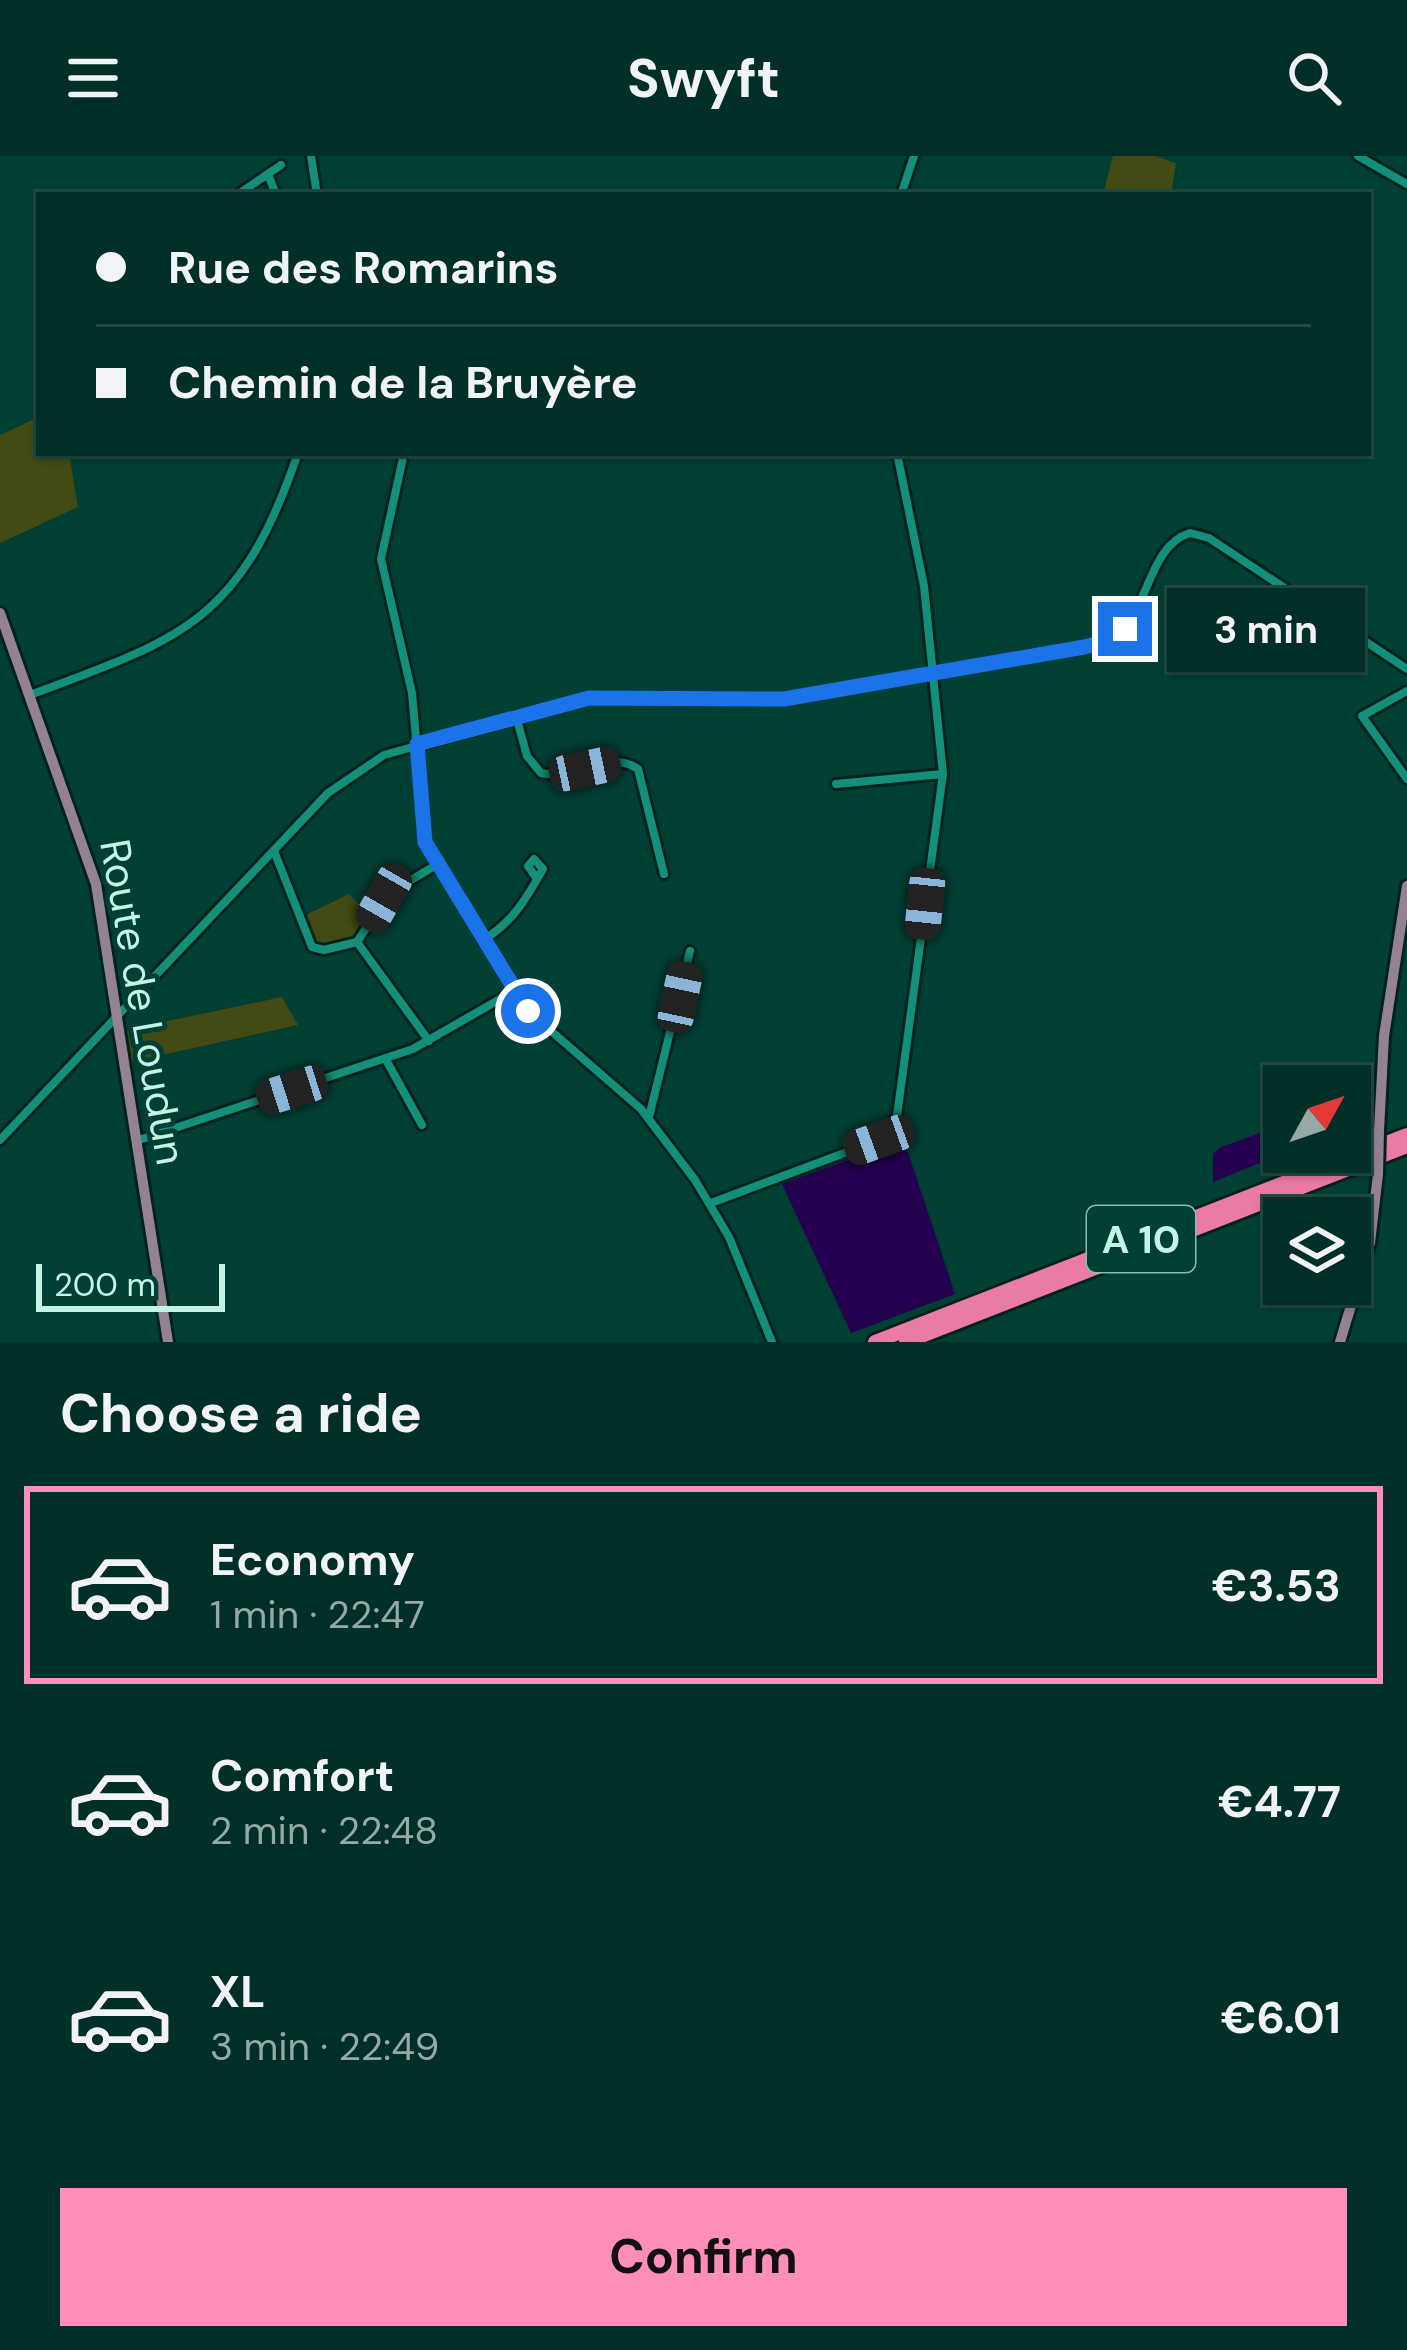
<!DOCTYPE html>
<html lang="en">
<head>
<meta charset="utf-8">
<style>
  body { margin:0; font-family:"DM Sans",sans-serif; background:#0e3b33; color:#f1f3f6; height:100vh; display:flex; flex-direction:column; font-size:45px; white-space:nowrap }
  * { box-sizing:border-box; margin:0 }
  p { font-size:39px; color:#95a9a7 }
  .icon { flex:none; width:66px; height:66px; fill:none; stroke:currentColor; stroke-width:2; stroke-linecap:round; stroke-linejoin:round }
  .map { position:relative; height:1186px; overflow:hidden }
  .details { display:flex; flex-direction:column; background:#002f27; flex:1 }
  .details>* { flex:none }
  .hud { position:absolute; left:36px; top:36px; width:1335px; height:264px; border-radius:0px; box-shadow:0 3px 9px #0004,0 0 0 3px #224a44; display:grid; align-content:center; height:264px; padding:0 60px; background:#002f27 }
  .needle { width:78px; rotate:50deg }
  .buttons { position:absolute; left:1263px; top:909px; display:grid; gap:24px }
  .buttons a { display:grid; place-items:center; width:108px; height:108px; border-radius:0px; background:#002f27; box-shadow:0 3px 9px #0004,0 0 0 3px #224a44; font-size:60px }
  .scale { position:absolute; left:36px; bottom:30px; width:189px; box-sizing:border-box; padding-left:12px; border:6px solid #c3f4e6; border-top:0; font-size:33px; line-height:42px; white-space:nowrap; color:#c3f4e6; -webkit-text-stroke:9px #003f34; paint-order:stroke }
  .end { position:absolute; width:54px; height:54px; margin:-27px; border:15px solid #1a73e8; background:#fff; box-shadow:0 0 0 6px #fff }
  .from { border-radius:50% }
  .bubble { position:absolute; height:84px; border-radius:0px; background:#002f27; box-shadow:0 3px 9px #0004,0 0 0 3px #224a44; font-size:39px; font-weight:700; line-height:84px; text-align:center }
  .car { position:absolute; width:36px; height:72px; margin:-36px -18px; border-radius:15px; box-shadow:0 0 9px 3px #0007; background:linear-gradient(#222 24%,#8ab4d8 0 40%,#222 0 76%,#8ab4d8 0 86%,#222 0) }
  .hud b { display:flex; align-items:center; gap:42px; height:114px; font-size:45px }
  .hud b+b { border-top:3px solid #224a44 }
  .hud i { width:30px; height:30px; background:#f1f3f6 }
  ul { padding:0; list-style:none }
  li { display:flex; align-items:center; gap:36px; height:198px; margin:0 24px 18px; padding:0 36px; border:6px solid transparent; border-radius:0px }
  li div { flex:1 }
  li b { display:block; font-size:45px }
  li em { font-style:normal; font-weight:700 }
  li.selected { border-color:#ff8eba }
  li>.icon { width:108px; height:108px; stroke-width:1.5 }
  h2 { padding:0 60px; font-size:54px; line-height:144px }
  .button { display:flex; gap:24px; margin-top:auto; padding:24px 60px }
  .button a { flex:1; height:138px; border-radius:0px; background:#ff8eba; color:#111; font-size:48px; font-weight:700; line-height:138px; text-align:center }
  header { display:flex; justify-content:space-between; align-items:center; height:156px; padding:0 60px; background:#002f27; font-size:54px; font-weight:700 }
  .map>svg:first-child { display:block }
  .green { fill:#434a14 }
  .water { fill:#25004f }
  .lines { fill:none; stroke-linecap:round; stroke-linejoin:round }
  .minor-casing { stroke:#01231c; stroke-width:14 }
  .major-casing { stroke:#01231c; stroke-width:16 }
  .highway-casing { stroke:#01231c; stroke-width:20 }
  .minor { stroke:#148f79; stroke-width:8 }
  .major { stroke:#948294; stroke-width:10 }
  .highway { stroke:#ea7aa6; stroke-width:14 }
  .major-bridge-casing { stroke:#01231c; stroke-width:16; stroke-linecap:butt }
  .major-bridge { stroke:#948294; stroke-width:10 }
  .route { stroke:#1a73e8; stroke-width:15 }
  .labels { text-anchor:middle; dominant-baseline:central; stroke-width:10; stroke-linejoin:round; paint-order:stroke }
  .shield { fill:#003f34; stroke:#88beb1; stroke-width:3 }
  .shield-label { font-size:39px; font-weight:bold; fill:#c3f4e6 }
  .street-label { font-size:42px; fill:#c3f4e6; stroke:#003f34 }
</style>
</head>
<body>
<header><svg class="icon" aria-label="menu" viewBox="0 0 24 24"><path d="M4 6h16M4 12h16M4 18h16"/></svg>Swyft<svg class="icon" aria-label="search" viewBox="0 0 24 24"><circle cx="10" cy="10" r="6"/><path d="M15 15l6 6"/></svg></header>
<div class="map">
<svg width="1407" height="1186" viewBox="0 0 1407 1186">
  <rect width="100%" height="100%" fill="#003f34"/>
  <path class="green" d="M1113,0H1155L1176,7L1171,39H1103Z
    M39,261V297H69L78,351L0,387V279Z
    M349,738L370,759L358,779L321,791L312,786L302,761Z
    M282,841L298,869L129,906L125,874Z"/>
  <path class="water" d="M1284,968L1287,996L1213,1026V998L1219,992Z
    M904,984L955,1138L851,1177L782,1028Z"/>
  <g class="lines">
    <g class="minor-casing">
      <path id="minor" d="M311,0L317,39
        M1358,0L1407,28
        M268,18L276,39
        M237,39L281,9
        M901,39L914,0
        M404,297L381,403L412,537L425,685L528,855L641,953L695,1024L729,1081L772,1186
        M1407,535L1362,560L1407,623
        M30,539C185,482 241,464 298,297
        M516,560L527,600L541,617C571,624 611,593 638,613L664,718
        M836,628L943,618
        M274,695L312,791L324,794L357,786L429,885
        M483,784C513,766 526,743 543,713L534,703L528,710L537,723
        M357,786L389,737L438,708
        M385,902L422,969
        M649,961L690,795
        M0,984L328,637L384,599L589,542L784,543L1104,487C1150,468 1144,391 1190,377L1209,382L1407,513
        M136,985L413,893L514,835
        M711,1047L879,984L897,960L943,618L924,430L897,297"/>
    </g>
    <g class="major-casing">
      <path id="major" d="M0,457L96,728L168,1186
        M1379,974L1384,880L1407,730
        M1340,1186L1370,1087L1378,1018"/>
    </g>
    <g class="highway-casing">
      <path id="highway" d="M875,1186L1407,979
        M906,1186L1407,990"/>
    </g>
    <use href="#minor" class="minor"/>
    <use href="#major" class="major"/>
    <use href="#highway" class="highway"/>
    <g class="major-bridge-casing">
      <path id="major-bridge" d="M1378,1018L1379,974"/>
    </g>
    <use href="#major-bridge" class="major-bridge"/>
  </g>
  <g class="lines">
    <path class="route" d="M528,855L425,686L417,588L589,542L784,543L1084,491L1112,484L1125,473"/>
  </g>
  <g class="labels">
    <rect class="shield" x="1087" y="1050" width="108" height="66" rx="9"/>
    <g class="shield-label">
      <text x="1141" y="1083">A 10</text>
    </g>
    <g class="street-label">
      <text transform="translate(143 846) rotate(80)">Route de Loudun</text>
    </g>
  </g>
</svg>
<div class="buttons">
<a><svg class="needle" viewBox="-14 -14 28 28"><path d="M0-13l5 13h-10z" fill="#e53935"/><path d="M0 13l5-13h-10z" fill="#95a9a7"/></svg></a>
<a><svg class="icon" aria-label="layers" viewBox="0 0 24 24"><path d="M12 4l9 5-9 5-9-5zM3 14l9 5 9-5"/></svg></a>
</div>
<div class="scale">200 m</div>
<i class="end from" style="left:528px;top:855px"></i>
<i class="end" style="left:1125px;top:473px"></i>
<div class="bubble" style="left:1167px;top:432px;width:198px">3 min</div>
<i class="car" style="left:585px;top:613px;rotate:78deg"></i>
<i class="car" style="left:384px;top:742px;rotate:210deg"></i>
<i class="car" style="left:925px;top:748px;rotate:186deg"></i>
<i class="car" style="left:680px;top:841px;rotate:12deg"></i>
<i class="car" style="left:292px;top:934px;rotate:252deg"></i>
<i class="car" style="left:879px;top:984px;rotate:250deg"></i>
<div class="hud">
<b><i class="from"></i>Rue des Romarins</b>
<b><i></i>Chemin de la Bruyère</b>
</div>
</div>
<section class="details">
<h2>Choose a ride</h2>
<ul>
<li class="selected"><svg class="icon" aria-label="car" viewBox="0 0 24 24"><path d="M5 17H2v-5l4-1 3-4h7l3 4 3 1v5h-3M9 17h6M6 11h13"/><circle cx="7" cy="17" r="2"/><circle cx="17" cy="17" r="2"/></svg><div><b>Economy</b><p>1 min · 22:47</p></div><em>€3.53</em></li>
<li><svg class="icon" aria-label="car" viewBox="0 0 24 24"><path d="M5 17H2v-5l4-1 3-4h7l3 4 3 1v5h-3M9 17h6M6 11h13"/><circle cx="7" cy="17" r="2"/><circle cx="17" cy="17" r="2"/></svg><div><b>Comfort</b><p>2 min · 22:48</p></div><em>€4.77</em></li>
<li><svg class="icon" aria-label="car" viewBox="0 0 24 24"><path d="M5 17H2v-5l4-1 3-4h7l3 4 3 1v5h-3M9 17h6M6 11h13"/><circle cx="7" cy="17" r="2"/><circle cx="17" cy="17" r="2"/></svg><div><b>XL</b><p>3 min · 22:49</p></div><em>€6.01</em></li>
</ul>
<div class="button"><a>Confirm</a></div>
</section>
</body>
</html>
